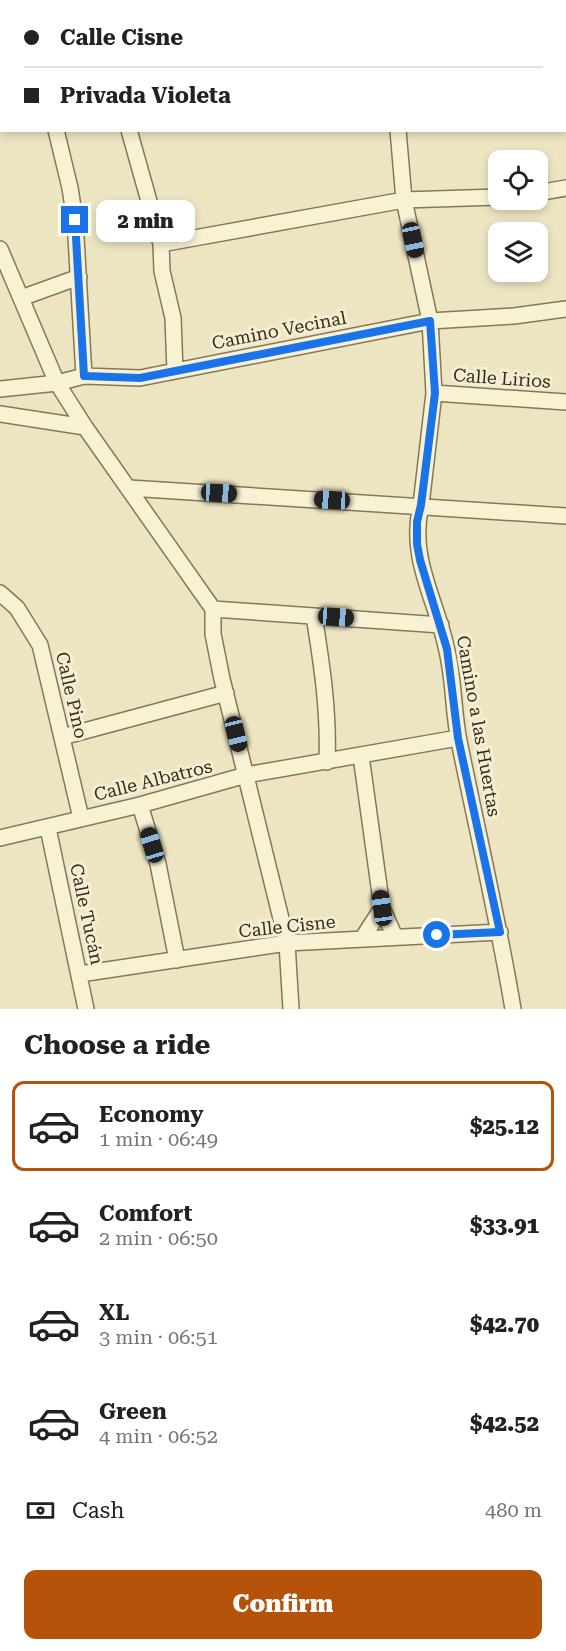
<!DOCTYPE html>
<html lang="en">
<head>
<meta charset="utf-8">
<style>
  body { margin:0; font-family:"Roboto Serif",serif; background:#f2f2f2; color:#222; height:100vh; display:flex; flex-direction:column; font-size:22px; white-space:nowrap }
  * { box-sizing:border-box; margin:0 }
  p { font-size:20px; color:#767676 }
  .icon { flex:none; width:33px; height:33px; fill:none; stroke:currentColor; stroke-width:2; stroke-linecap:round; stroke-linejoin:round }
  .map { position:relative; height:1009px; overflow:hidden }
  .side { display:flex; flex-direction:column; background:#fff; flex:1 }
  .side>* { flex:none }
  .guide { position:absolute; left:0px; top:0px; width:567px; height:132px; box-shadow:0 3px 9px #0003; display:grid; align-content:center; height:132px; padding:0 24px; background:#fff }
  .fabs { position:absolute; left:488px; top:150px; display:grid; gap:12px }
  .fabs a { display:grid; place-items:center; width:60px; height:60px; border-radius:12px; background:#fff; box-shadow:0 3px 9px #0003; font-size:30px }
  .end { position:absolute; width:27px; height:27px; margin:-14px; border:8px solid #1a73e8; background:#fff; box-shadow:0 0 0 3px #fff }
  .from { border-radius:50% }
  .bubble { position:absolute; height:42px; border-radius:12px; background:#fff; box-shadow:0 3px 9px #0003; font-size:20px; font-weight:800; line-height:42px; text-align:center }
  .car { position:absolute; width:18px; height:36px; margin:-18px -9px; border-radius:8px; box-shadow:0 0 4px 2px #0007; background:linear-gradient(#222 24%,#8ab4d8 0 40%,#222 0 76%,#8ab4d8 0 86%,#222 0) }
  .guide b { display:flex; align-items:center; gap:21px; height:57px; font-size:22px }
  .guide b+b { border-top:2px solid #e0e0e0 }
  .guide i { width:15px; height:15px; background:#222 }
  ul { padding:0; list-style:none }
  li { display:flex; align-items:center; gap:18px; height:90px; margin:0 12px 9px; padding:0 12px; border:3px solid transparent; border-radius:12px }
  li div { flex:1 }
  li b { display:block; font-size:22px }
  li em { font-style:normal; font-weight:800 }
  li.active { border-color:#b45309 }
  li>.icon { width:54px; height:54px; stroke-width:1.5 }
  h2 { padding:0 24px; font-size:27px; line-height:72px }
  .pay { display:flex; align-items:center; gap:15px; height:66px; padding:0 24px; font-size:22px }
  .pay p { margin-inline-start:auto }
  .cta { display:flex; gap:12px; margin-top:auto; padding:12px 24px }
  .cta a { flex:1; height:69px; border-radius:12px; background:#b45309; color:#fff; font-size:24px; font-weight:800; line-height:69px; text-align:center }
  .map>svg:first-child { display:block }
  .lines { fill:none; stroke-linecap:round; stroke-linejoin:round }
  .street-casing { stroke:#86775a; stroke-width:18 }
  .street { stroke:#f8f2d5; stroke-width:15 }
  .route { stroke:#1a73e8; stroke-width:8 }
  .labels { text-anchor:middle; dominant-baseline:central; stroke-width:6; stroke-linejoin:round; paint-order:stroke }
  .street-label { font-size:18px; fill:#362d1e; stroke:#f4efd2 }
</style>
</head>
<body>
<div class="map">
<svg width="566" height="1009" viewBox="0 0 566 1009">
  <rect width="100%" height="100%" fill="#ede5c2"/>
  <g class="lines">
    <g class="street-casing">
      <path id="street" d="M23,0L24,2
        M96,0V2
        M380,0L381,2
        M186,2L191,0
        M56,130L70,188L75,220L84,376
        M129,130L161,244L162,271L173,318L175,371
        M398,130L404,200L430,321L434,393L421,505C408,559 437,600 447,651C454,680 453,711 459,741C477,830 498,919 513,1009
        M537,193L566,188
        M161,244L404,200L498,197
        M0,249L57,383L85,427L213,609V634L222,679L287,943L291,1009
        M21,298L79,277
        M0,389L57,383L84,376L140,378L430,321L514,316L566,309
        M434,393L566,402
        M0,414L85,427
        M129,488L566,516
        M0,593L17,608L40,645L81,818
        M213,609L441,625
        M314,616C322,665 329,712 327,762
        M62,737L226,693
        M361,756L382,908L395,937
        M140,805L158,864L177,960
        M48,828L86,1009
        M0,838L140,805L246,775L458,738
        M362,939L382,908
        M80,974L287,943L500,932"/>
    </g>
    <use href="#street" class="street"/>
  </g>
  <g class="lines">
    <path class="route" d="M75,220L84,376L140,378L430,321L435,393L421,505L417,522V544L420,560L447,649L458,738L500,932L437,935"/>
  </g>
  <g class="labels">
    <g class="street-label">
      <text transform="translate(279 330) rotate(-11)">Camino Vecinal</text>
      <text transform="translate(502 378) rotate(4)">Calle Lirios</text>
      <text transform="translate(72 695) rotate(77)">Calle Pino</text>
      <text transform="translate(479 726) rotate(80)">Camino a las Huertas</text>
      <text transform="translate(153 780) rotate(-14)">Calle Albatros</text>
      <text transform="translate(87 914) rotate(78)">Calle Tucán</text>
      <text transform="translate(287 926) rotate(-6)">Calle Cisne</text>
    </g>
  </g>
</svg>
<div class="fabs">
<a><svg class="icon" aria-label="locate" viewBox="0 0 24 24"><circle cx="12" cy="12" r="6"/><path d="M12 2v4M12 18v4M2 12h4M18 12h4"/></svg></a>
<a><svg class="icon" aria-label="layers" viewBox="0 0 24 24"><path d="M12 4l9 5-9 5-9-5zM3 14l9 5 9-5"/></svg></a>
</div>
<i class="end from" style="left:437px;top:935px"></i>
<i class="end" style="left:75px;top:220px"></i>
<div class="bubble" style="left:96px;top:200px;width:99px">2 min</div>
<i class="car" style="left:413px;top:240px;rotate:168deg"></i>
<i class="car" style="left:219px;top:493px;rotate:93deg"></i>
<i class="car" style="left:332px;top:500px;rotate:273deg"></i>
<i class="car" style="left:336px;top:617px;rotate:94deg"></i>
<i class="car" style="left:236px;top:734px;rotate:166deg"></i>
<i class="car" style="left:152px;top:845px;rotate:343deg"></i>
<i class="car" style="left:382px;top:908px;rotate:352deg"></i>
<div class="guide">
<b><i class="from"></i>Calle Cisne</b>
<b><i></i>Privada Violeta</b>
</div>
</div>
<section class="side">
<h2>Choose a ride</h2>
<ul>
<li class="active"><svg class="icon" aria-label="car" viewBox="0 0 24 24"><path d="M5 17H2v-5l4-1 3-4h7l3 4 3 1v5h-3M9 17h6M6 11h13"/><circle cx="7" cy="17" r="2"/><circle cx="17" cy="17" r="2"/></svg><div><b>Economy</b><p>1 min · 06:49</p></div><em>$25.12</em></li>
<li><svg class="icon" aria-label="car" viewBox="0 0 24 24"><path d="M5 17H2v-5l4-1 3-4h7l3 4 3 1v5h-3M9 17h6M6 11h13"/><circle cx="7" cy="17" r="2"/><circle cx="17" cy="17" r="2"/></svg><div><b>Comfort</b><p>2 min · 06:50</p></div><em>$33.91</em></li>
<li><svg class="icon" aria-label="car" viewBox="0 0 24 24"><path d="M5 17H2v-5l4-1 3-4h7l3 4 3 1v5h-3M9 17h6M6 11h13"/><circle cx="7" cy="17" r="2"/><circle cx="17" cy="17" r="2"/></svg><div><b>XL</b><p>3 min · 06:51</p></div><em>$42.70</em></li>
<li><svg class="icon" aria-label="car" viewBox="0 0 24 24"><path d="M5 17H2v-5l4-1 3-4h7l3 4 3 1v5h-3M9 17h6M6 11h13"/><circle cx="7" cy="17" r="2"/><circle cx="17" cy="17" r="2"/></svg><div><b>Green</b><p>4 min · 06:52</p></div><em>$42.52</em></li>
</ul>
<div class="pay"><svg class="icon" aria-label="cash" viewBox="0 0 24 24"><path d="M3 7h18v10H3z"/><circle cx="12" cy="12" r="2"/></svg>Cash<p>480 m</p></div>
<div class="cta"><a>Confirm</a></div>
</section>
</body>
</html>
